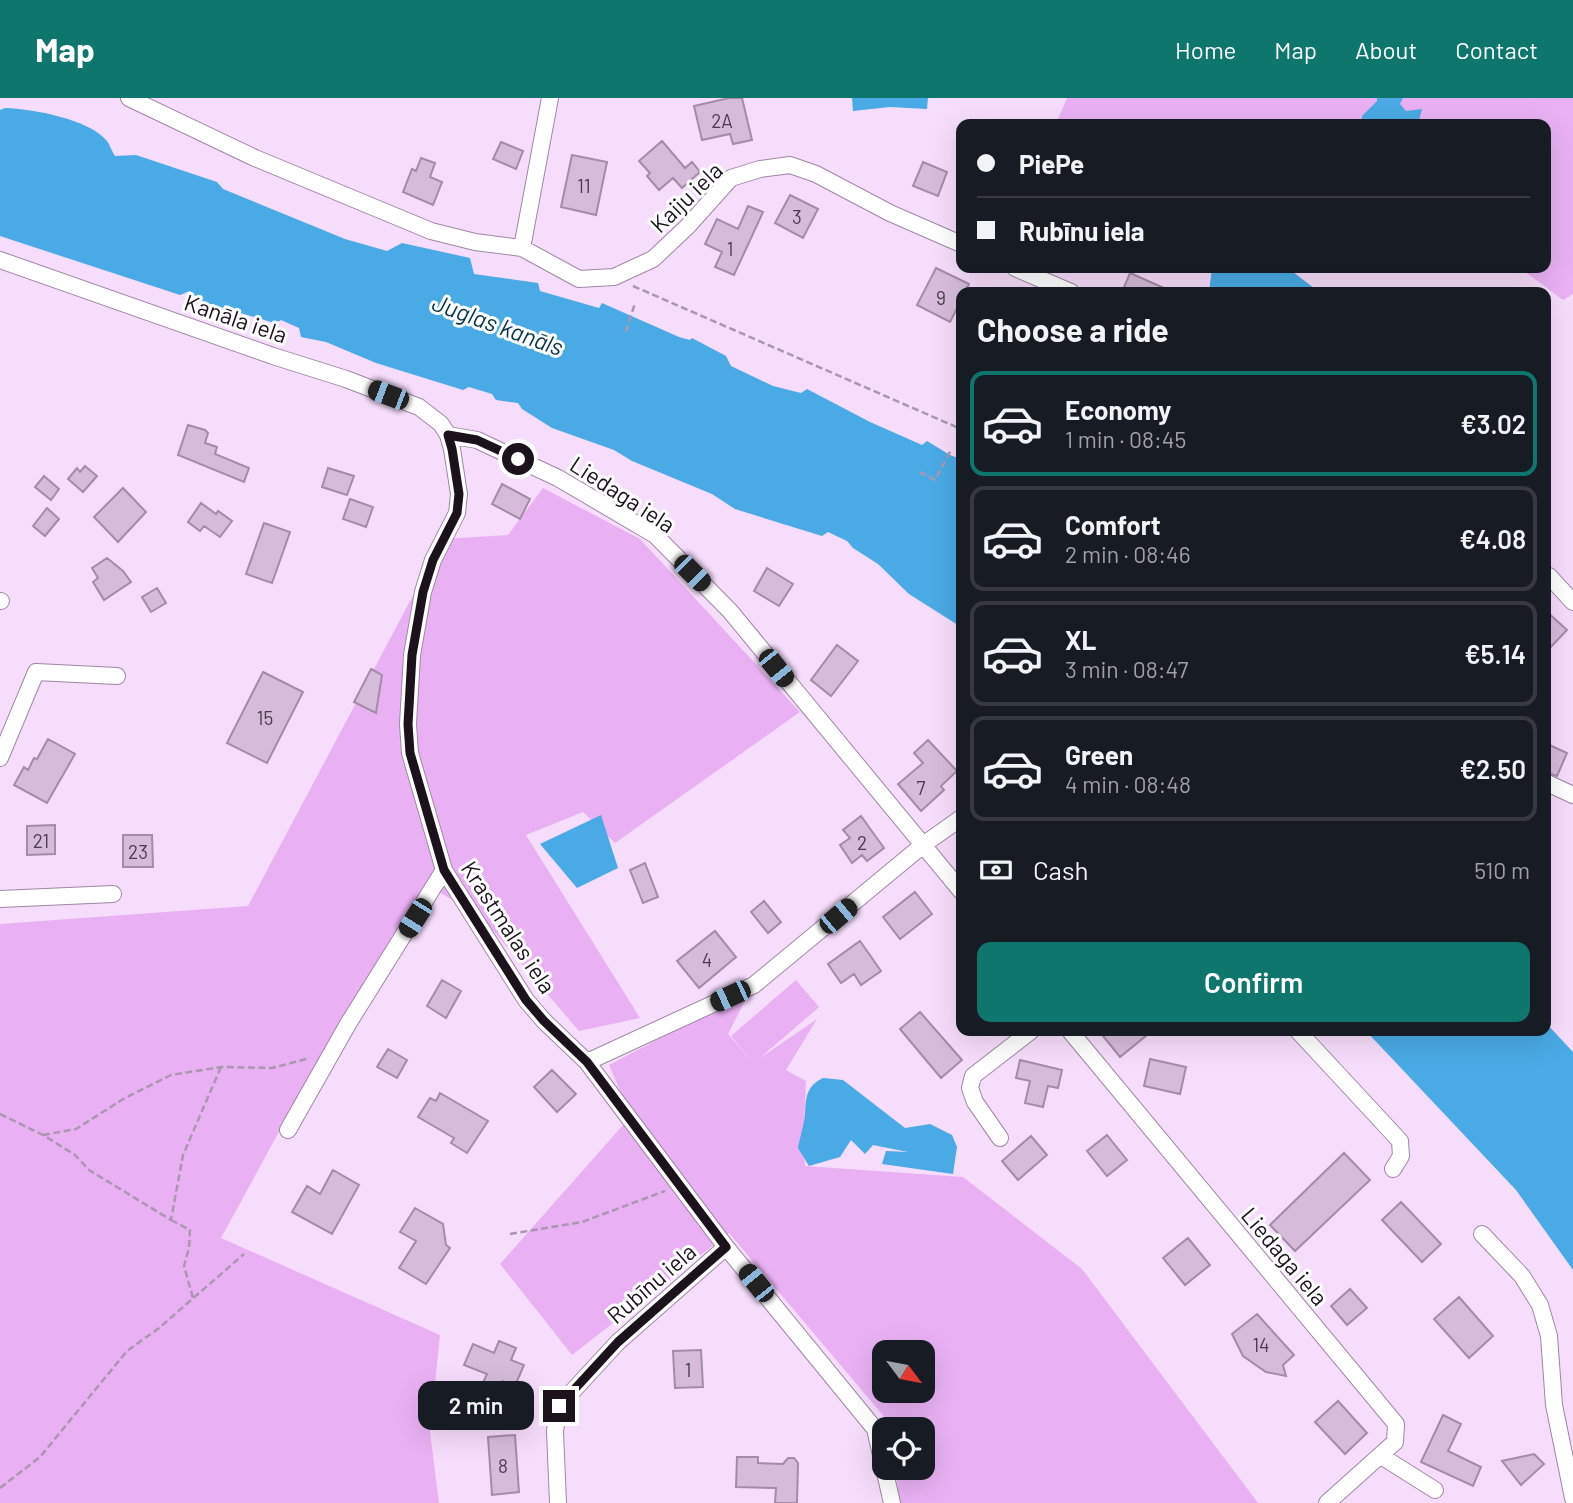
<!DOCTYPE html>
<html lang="en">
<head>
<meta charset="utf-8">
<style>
  body { margin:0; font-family:Barlow,sans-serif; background:#242831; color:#f1f3f6; height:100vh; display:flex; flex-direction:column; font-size:26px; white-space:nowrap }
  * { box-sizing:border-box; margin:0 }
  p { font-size:23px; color:#9ea1a6 }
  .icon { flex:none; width:38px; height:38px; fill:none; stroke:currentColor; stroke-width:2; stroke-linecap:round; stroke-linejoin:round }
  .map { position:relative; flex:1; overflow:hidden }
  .details { position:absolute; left:956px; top:189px; width:595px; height:749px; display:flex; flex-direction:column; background:#171b24; border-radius:14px; box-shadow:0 7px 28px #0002 }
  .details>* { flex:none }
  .hud { position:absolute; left:956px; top:21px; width:595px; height:154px; border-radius:14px; box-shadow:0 7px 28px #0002; display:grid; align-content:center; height:154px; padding:0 21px; background:#171b24 }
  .needle { width:46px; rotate:122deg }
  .controls { position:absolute; left:872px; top:1242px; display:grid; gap:14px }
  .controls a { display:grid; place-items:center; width:63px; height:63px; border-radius:14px; background:#171b24; box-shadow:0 7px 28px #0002; font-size:35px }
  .end { position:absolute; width:32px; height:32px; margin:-16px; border:9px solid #1b121c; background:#fff; box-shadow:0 0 0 4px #fff }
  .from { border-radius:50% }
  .bubble { position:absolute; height:49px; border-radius:14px; background:#171b24; box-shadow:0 7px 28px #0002; font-size:23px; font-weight:600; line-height:49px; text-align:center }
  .car { position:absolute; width:21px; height:42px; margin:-21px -10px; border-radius:9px; box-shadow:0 0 5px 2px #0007; background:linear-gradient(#222 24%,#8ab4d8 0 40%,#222 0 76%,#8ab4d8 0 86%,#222 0) }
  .hud b { display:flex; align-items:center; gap:24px; height:66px; font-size:26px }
  .hud b+b { border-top:2px solid #363941 }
  .hud i { width:18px; height:18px; background:#f1f3f6 }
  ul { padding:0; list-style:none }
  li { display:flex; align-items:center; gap:21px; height:105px; margin:0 14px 10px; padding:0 7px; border:4px solid #363941; border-radius:14px }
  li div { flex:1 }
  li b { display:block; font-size:26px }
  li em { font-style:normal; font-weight:600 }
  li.active { border-color:#0f766e }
  li>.icon { width:63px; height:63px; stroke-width:1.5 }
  h2 { padding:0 21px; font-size:32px; line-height:84px }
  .pay { display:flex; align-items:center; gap:18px; height:77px; padding:0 21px; font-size:26px }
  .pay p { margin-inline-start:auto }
  .primary-button { display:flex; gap:14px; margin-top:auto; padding:14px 21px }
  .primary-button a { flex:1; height:80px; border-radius:14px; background:#0f766e; color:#fff; font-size:28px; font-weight:600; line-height:80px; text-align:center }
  header { display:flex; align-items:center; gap:42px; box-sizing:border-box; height:98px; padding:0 35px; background:#0f766e; color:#fff }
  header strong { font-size:33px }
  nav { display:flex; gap:38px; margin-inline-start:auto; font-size:24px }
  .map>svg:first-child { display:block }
  .green { fill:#e9b1f4; fill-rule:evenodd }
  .water { fill:#4aaae5 }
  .building { fill:#d6bcda; stroke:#a48ca8; stroke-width:2 }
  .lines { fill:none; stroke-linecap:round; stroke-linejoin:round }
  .minor-casing { stroke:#9e87a3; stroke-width:18 }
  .path { stroke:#aa96ae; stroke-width:2.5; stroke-dasharray:7 3.5; stroke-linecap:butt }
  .minor { stroke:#fff; stroke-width:16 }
  .route { stroke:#1b121c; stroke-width:9 }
  .labels { text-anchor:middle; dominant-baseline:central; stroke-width:6; stroke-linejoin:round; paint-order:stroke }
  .number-label { font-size:19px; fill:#4a3c4c }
  .street-label { font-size:23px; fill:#1b121c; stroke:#fff }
  .water-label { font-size:24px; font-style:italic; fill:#0a344c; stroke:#fff }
</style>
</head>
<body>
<header>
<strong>Map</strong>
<nav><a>Home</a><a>Map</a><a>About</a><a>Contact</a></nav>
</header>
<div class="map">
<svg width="1573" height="1405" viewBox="0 0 1573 1405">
  <rect width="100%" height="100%" fill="#f7ddfc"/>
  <path class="green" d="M1067,0H1573V196L1563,202L1520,170H1545V26H1056Z
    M543,390L640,441L800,614L615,745L583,714L526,737L640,920L579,933L484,822L428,787L321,957L221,1140L440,1237L430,1334L439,1405H0V826L248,808L443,441L508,437Z
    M796,882L819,909L760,960L817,921L786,972L806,983L803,1051L805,1068L963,1079L1082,1171L1258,1405H899L896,1370H922V1332H893L892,1328L729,1135L572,1257L500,1166L631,1018L609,967L703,918L747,899L728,936L753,965L731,938ZM884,1255H922V1293H884Z"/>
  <path class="water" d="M852,0H928L927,11L890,9L853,13Z
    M1377,0H1403L1400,6L1406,13L1422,11L1418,26H1362V18L1377,3Z
    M5,10C33,11 89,21 107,43C110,47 112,54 115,58L136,57L217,84L223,91L345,141L387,153L402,145L470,160L474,176L538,185L540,193L599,210L602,205L679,239L690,242L692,240L726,258L731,268L773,288L801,295L807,291L870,324L922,347L927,343L950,357L961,361V529L909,496L878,466L853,450L847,443L828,434L822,438L735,411L712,396L632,363L614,352L552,330L522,311L518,305L496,302L492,296L469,289L463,292L376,265L326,244L301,239L299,230L281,222L275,225L213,207L199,202L190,193L180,197L0,138V12Z
    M1212,170H1288L1319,194H1209Z
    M601,717L618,770L577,790L540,746Z
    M1545,924L1573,954V1172L1516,1092L1366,933H1545Z
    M823,980L843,982L905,1030L930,1026L952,1037L957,1049L953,1076L882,1066L886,1053L908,1054L873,1047L865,1056L851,1042L840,1059L809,1068L798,1050C800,1039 804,1027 805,1016C806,1000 806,988 823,980Z"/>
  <path class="building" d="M729,0H742L752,42L733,46L730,36L702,42L694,8Z
    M662,43L685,70L692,64L700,74L682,90L673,80L659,92L647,78L650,75L639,63Z
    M501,44L523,53L516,71L493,61Z
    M572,57L607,64L596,117L561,109Z
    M421,60L435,65L430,79L442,84L433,107L403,94L412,71L416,73Z
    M923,64L947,74L938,98L913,88Z
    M790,97L818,111L803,140L775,125Z
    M748,108L763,114L734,177L715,169L722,154L705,146L717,121L738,131Z
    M936,170L969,186L965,194H961V203L950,224L917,207Z
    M1130,175L1173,194H1122Z
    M188,327L205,332L208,335L205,345L217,349L215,356L249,370L244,384L178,357Z
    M85,368L97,378L83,394L68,381L77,370L80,374Z
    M328,370L354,378L347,397L322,389Z
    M44,378L59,391L51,402L35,389Z
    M502,386L530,401L520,421L492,406Z
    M123,390L146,414L118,444L94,419Z
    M350,401L373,409L366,429L343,421Z
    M201,405L216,416L218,413L232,423L220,439L204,428L200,433L188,424Z
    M47,410L59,421L45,438L33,428Z
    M264,425L290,434L272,485L246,476Z
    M107,460L123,473L131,484L104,502L93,484L98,480L92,470Z
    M767,470L793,486L779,508L754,493Z
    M157,490L166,505L151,514L142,499Z
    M1545,512L1567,532L1545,555Z
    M837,547L858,563L831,598L811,582Z
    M371,571L382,577L376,615L354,604Z
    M263,574L303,594L267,665L227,645Z
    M48,641L75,656L47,705L14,687L24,669L28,672L34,660L37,661Z
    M928,642L957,673L941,688L944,692L921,713L898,686L923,665L914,655Z
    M1545,645L1567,655L1557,678L1545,674Z
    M861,718L884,750L867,763L862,757L852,765L840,747L850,740L843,732Z
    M55,727V756L27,757V728Z
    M123,737H152L153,769H123Z
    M645,765L658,799L643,805L630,772Z
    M915,794L932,816L900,841L883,819Z
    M764,803L781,824L768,835L751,814Z
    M715,833L736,859L699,890L677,863Z
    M860,843L881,873L861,887L854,876L841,885L828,866Z
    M442,882L461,893L446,920L427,908Z
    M920,914L962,962L941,980L900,931Z
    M1110,933H1152L1120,959L1103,938Z
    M388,951L407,962L397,980L377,969Z
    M1150,961L1186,969L1180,996L1144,988Z
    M1020,962L1062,972L1058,990L1048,988L1043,1009L1025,1005L1030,983L1016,980Z
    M552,972L576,996L557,1014L534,989Z
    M440,995L488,1023L467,1055L451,1045L454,1040L418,1019L430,1000L436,1003Z
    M1107,1037L1127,1062L1107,1078L1087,1053Z
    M1031,1038L1047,1057L1018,1082L1002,1063Z
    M1344,1055L1370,1082L1295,1153L1270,1127Z
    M333,1072L359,1087L332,1136L292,1114L307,1088L320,1096Z
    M1401,1104L1441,1146L1422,1164L1382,1122Z
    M415,1110L443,1126L446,1147L450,1150L426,1186L399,1170L416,1143L400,1134Z
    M1188,1140L1210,1167L1185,1187L1163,1160Z
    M1350,1191L1367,1210L1347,1227L1331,1208Z
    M1459,1199L1493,1238L1469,1260L1434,1221Z
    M1257,1216L1294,1257L1283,1267L1286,1278L1266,1274L1243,1258L1232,1236Z
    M499,1243L516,1250L511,1262L524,1267L515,1288L503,1283L497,1298L480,1291L487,1276L464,1267L473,1246L494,1255Z
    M701,1252L703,1289L675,1290L673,1253Z
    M1338,1303L1367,1335L1345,1356L1315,1324Z
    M1443,1317L1461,1326L1448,1353L1481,1369L1473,1388L1421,1364Z
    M515,1337L519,1394L492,1397L488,1339Z
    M1534,1356L1544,1366L1521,1387L1502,1363Z
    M737,1359H758V1365L783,1366L788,1360H794L798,1365L797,1405H775L776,1390L736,1389Z"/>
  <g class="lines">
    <g class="minor-casing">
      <path id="minor" d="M129,0L255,60L431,133L475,144L522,150L579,181L614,179L653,161L688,128L731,80L760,71L790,67L816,76L890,115L961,146
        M522,150L550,0
        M0,162L273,258L346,281L419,309L441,326L448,337L452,351L459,396L457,415L433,462L423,494L412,557L408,626L410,655L444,772L526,902L544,923L587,964L726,1149L875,1331L892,1405
        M1015,170L1071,194
        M448,337L477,342L558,380L655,437L730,513L961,793
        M1549,478L1573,504
        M0,503H1
        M0,660L36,574L117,578
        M1545,684L1573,697
        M0,801L113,796
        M1070,933L1396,1326L1395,1344L1327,1405
        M1298,933L1400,1043L1401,1058L1393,1071
        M587,964L754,887L923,747L961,720
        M288,1032L348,926L444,772
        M1000,1040L975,1004L970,990L973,978L1031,933
        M1482,1136L1522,1178L1540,1207L1549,1238L1554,1307L1573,1400
        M1381,1358L1435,1392
        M558,1405L555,1333L559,1308L618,1244L726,1149"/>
    </g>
    <path class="path" d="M633,188L961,331
      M626,234L635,205
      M920,374L935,382L951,352
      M0,1016L43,1037L75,1057L89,1072L171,1122L183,1057L221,969
      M43,1037L76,1031L125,1000L171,977L221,969L272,970L310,960
      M171,1122L190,1132L189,1150L184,1168L193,1200
      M510,1136L582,1124L665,1093
      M0,1390L40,1359L127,1253L159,1230L244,1156"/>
    <use href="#minor" class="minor"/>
  </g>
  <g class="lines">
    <path class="route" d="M518,361L477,342L448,337L452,351L459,396L457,415L433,462L423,494L412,557L408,626L410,655L444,772L526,902L544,923L587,964L726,1149L618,1244L559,1308"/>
  </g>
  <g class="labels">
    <g class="number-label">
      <text x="722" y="22">2A</text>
      <text x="584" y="87">11</text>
      <text x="797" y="118">3</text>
      <text x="730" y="150">1</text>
      <text x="941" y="199">9</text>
      <text x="265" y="619">15</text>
      <text x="921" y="689">7</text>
      <text x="41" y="742">21</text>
      <text x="862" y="744">2</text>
      <text x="138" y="753">23</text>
      <text x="707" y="861">4</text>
      <text x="1261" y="1246">14</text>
      <text x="688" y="1271">1</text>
      <text x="503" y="1367">8</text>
    </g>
    <g class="street-label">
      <text transform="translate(686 99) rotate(-44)">Kaiju iela</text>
      <text transform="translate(236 220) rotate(19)">Kanāla iela</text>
      <text transform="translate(623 396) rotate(33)">Liedaga iela</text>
      <text transform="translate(509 829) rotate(57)">Krastmalas iela</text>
      <text transform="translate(1285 1158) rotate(50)">Liedaga iela</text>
      <text transform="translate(651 1185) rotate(-41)">Rubīnu iela</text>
    </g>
    <g class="water-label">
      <text transform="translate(498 226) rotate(20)">Juglas kanāls</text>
    </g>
  </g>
</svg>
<div class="controls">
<a><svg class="needle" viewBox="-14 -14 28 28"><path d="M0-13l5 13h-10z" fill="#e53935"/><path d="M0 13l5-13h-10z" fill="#9ea1a6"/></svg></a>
<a><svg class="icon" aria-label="locate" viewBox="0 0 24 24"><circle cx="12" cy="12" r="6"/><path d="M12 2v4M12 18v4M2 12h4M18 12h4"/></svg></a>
</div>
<i class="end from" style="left:518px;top:361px"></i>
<i class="end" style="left:559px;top:1308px"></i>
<div class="bubble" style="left:418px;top:1283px;width:116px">2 min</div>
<i class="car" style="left:388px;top:297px;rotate:291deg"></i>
<i class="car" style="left:692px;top:475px;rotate:135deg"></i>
<i class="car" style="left:776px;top:570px;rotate:141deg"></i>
<i class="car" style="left:838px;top:818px;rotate:50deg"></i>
<i class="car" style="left:415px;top:820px;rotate:212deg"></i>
<i class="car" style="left:730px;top:898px;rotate:245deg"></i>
<i class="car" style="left:756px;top:1185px;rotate:321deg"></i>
<div class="hud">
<b><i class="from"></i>PiePe</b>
<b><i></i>Rubīnu iela</b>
</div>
<section class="details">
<h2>Choose a ride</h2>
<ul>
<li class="active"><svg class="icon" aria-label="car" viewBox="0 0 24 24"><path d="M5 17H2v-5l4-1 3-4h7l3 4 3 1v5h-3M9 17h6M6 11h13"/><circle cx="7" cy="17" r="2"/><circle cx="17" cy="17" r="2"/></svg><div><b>Economy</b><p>1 min · 08:45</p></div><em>€3.02</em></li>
<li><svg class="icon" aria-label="car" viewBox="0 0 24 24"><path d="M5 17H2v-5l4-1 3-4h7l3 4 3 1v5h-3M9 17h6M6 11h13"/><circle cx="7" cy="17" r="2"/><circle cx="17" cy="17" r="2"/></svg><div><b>Comfort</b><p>2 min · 08:46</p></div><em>€4.08</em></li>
<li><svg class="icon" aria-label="car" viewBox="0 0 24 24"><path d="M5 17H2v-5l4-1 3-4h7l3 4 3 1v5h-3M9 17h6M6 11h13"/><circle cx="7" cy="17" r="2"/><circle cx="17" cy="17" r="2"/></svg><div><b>XL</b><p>3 min · 08:47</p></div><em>€5.14</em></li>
<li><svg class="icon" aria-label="car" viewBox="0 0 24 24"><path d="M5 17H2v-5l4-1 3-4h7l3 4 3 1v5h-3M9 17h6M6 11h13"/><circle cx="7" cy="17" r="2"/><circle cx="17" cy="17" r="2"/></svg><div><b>Green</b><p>4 min · 08:48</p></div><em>€2.50</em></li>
</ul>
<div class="pay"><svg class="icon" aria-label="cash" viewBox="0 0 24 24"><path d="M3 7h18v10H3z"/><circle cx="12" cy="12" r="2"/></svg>Cash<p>510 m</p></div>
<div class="primary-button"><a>Confirm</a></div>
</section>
</div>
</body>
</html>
